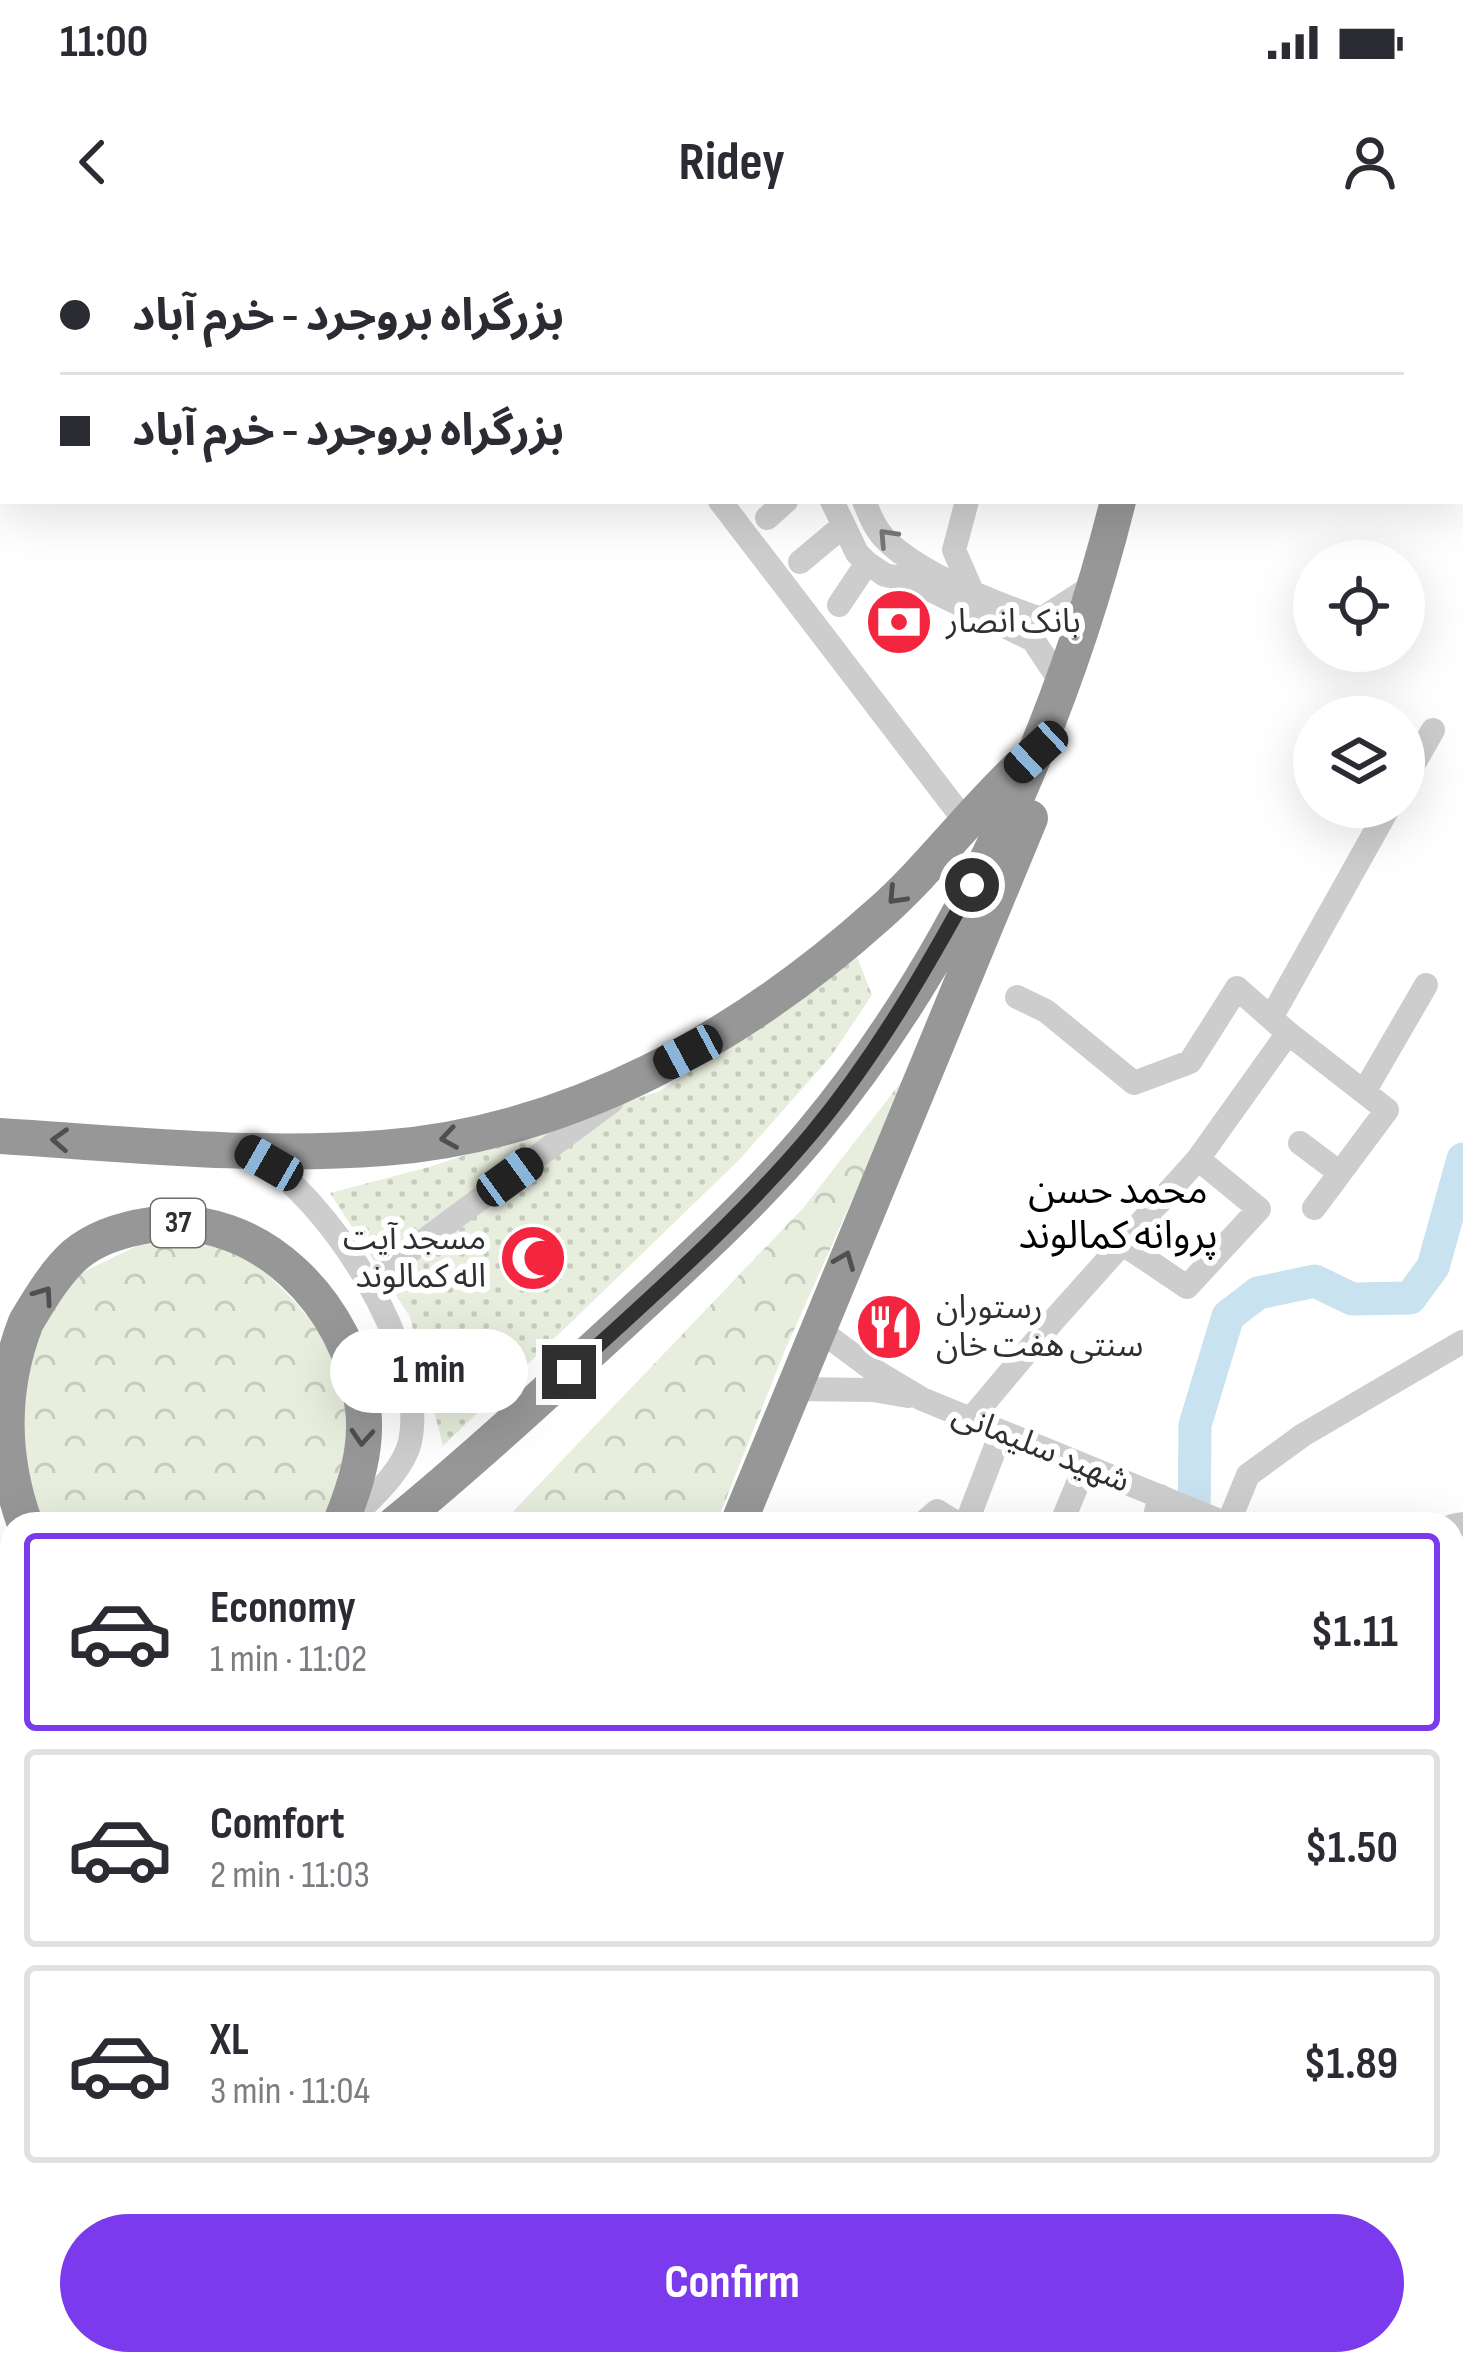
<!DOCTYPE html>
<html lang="en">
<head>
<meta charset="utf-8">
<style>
  body { margin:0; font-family:"Sofia Sans Condensed","Noto Sans Arabic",sans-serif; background:#f2f2f3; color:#2b2b33; height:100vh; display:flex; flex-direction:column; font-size:45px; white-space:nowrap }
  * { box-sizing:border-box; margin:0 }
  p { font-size:39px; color:#7c7c81 }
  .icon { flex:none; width:66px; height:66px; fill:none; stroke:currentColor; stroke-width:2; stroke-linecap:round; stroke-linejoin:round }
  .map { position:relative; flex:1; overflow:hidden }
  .panel { position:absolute; left:0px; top:1272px; width:1464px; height:864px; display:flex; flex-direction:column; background:#fff; border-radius:36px 36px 0 0; box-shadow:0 12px 48px #0002 }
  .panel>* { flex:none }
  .guide { position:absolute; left:0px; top:0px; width:1464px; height:264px; box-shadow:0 12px 48px #0002; display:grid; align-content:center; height:264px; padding:0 60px; background:#fff }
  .tools { position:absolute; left:1293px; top:300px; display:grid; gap:24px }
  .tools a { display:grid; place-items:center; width:132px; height:132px; border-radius:50%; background:#fff; box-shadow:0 12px 48px #0002; font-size:60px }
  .end { position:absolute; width:54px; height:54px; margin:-27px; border:15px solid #303030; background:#fff; box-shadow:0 0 0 6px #fff }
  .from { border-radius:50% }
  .bubble { position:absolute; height:84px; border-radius:42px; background:#fff; box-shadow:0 12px 48px #0002; font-size:39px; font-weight:700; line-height:84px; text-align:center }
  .car { position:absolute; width:36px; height:72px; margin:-36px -18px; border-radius:15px; box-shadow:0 0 9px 3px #0007; background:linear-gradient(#222 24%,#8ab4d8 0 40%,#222 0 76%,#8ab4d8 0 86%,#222 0) }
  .guide b { display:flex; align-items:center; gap:42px; height:114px; font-size:45px }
  .guide b+b { border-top:3px solid #e1e1e2 }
  .guide i { width:30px; height:30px; background:#2b2b33 }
  ul { padding:21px 0 0; list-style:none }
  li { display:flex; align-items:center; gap:36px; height:198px; margin:0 24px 18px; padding:0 36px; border:6px solid #e1e1e2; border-radius:12px }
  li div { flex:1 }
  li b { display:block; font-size:45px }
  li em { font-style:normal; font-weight:700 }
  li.current { border-color:#7c3aed }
  li>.icon { width:108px; height:108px; stroke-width:1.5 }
  .cta { display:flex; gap:24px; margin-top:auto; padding:24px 60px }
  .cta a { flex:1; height:138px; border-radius:72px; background:#7c3aed; color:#fff; font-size:48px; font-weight:700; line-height:138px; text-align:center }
  .status { display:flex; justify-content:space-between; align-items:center; height:84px; padding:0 60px; background:#fff; direction:ltr }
  .status svg { height:33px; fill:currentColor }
  header { display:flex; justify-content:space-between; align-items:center; height:156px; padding:0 60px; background:#fff; font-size:54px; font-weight:700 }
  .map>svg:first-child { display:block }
  .forest { fill:url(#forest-crowns) }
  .park { fill:url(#park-dots) }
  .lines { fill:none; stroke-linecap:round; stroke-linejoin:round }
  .river { stroke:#c8e2ef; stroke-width:33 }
  .minor { stroke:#cdcdcd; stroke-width:24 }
  .highway { stroke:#979797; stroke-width:36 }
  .oneway { stroke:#777 }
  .oneway2 { stroke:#4f4f4f }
  .route { stroke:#303030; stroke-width:15 }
  .labels { text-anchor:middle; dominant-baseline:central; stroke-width:12; stroke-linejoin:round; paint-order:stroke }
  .shield { fill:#fff; stroke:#6e6e6e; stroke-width:3 }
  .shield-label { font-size:30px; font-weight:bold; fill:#303030 }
  .poi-label { font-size:33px; fill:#303030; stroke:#fff; text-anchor:start }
  .street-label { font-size:33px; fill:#303030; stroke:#fff }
  .quarter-label { font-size:39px; fill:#000; stroke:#fff }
</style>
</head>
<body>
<div class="status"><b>11:00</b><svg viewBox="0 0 49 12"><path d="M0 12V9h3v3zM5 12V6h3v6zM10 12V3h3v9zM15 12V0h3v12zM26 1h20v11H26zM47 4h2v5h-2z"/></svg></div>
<header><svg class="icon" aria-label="back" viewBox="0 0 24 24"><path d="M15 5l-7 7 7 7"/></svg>Ridey<svg class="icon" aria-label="person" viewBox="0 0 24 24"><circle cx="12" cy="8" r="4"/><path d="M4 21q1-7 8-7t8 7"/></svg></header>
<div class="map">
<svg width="1463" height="2136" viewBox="0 0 1463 2136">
  <defs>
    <pattern id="forest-crowns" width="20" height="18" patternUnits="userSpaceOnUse" patternTransform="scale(3)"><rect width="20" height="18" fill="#e7eedd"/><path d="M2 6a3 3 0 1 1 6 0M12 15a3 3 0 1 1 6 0" fill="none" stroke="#c6ccbe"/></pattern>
    <pattern id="park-dots" width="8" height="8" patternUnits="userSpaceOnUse" patternTransform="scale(3)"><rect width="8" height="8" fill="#e7eedd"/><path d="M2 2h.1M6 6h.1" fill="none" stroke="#c6ccbe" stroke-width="1.8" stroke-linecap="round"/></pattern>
  </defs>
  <rect width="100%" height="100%" fill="#fff"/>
  <path class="forest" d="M909,832L785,1110L716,1284H501L804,967Z
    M141,1004C164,1005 213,1002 232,1010C252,1019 275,1041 290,1057C358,1127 361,1197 320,1284H33L11,1146L69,1039Z
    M0,1402L12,1414V1601L0,1610Z
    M12,1717V1982L0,1970V1733Z"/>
  <path class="park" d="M857,717L872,755L831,816L738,921L443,1206L410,1077L330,953L429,927L660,851Z"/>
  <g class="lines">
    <path class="river" d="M1194,1284L1195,1185L1228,1076L1258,1053L1315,1041L1352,1059L1410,1058L1433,1027L1463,919
      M790,2136L805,2124"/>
    <path class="minor" d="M505,0L508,3
      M732,0L734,3
      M756,0L757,3
      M783,0V3
      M889,0L890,3
      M602,3L606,0
      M1020,3L1021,0
      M720,261L965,581
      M832,261L857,313L867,323L885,335L910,340L1033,400L1063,445
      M864,261C870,276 876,291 888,302C922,335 995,363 1041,379L1094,345
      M967,261L954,310L971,349
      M767,278L786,261
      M800,322L843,286
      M839,365L867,323
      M1404,541L1433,490
      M1017,757L1046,771L1134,843L1190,822L1237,748L1288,793L1387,870L1314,968
      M1271,778L1389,567
      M1364,852L1426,745
      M1300,903L1340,933
      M252,913C328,957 429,1112 410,1202C403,1232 368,1261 348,1282
      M1123,1004L1187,1047L1259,969L1198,919
      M368,1042L612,861
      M817,1088L872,1129L922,1159L1227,1284
      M792,1149L873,1150L908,1156
      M970,1180L1052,1082L1198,919L1288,793
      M922,1284L937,1271L958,1284
      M966,1284L1001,1193
      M1061,1284L1085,1226
      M1153,1284L1160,1256
      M1228,1284L1248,1235L1303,1195L1462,1102
      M1452,1286L1463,1284
      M1452,1408L1463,1415
      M1452,1596H1463"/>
    <path class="highway" d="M1178,3L1179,0
      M0,896C127,904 256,918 383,908C570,894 742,797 879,674C931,628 973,570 1024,523
      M25,1284C0,1215 0,1149 26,1082C40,1059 55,1033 75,1015C96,997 124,989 151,985C259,969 351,1066 363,1168C368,1208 355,1248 340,1284
      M395,1284C474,1219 550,1149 626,1079C690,1020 756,960 812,893C959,717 1063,482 1118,261
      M738,1284L1030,578
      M0,1330L12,1344
      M0,1377L12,1385
      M0,1636L12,1625
      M0,1700L12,1685
      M0,1994L12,2005
      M687,2124L708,2136
      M764,2124L775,2136
      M250,2136L259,2124"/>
  </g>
  <defs><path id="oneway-chevron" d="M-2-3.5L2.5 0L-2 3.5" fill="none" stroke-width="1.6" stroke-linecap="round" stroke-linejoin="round" transform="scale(3)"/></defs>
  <use class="oneway" href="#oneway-chevron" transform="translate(887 297) rotate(-133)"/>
  <g class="oneway2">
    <use href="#oneway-chevron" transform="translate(896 656) rotate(133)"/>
    <use href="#oneway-chevron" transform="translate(449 898) rotate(171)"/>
    <use href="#oneway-chevron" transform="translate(60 900) rotate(-177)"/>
    <use href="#oneway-chevron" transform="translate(845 1020) rotate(-68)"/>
    <use href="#oneway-chevron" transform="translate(44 1055) rotate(-55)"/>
    <use href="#oneway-chevron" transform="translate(362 1197) rotate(94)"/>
  </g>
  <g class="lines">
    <path class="route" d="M569,1132C652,1056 739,980 812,893C875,817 925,731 972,645"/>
  </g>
  <defs>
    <g id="bank-disc" transform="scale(3.45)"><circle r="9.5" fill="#f4263f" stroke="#fff"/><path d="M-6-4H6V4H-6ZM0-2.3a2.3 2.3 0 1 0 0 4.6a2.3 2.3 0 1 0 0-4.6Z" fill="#fff"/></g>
    <g id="mosque-disc" transform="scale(3.45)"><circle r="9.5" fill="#f4263f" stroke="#fff"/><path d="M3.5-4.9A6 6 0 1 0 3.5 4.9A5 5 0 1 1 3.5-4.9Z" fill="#fff"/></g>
    <g id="restaurant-disc" transform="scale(3.45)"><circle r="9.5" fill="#f4263f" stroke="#fff"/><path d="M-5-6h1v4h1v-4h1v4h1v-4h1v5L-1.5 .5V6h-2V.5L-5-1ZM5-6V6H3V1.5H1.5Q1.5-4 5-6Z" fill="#fff"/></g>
  </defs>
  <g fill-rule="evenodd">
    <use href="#bank-disc" x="899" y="382"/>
    <use href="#mosque-disc" x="533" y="1018"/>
    <use href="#restaurant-disc" x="889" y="1087"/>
  </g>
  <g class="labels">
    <rect class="shield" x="151" y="959" width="54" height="48" rx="9"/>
    <g class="shield-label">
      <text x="178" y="983">37</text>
    </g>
    <g class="poi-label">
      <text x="946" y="382">بانک انصار</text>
      <text x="486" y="999" text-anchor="end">مسجد آیت<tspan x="486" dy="38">اله کمالوند</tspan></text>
      <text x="936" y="1068">رستوران<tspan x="936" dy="38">سنتی هفت خان</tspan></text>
    </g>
    <g class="street-label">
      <text transform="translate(1041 1208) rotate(22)">شهید سلیمانی</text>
    </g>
    <g class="quarter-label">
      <text x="1118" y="951">محمد حسن<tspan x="1118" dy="45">پروانه کمالوند</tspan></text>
    </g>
  </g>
</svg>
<div class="tools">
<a><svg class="icon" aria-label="locate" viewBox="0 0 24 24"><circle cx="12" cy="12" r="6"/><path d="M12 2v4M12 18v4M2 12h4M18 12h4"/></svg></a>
<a><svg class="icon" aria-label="layers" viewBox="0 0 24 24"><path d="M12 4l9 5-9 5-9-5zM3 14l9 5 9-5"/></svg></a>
</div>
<i class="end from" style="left:972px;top:645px"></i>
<i class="end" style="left:569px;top:1132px"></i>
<div class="bubble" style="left:330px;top:1089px;width:198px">1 min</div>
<i class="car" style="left:1036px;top:512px;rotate:227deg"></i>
<i class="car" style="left:688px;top:812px;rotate:242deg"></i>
<i class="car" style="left:269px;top:923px;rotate:300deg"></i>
<i class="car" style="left:510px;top:937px;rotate:54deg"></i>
<div class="guide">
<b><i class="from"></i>بزرگراه بروجرد - خرم آباد</b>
<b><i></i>بزرگراه بروجرد - خرم آباد</b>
</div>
<section class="panel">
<ul>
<li class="current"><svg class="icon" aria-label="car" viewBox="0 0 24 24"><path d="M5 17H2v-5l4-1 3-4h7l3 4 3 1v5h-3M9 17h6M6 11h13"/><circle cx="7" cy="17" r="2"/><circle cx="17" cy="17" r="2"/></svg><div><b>Economy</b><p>1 min · 11:02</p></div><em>$1.11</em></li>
<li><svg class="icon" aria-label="car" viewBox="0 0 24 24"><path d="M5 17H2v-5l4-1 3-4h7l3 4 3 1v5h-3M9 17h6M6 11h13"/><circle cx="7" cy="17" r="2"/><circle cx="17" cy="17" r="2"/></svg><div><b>Comfort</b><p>2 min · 11:03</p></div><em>$1.50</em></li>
<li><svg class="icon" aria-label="car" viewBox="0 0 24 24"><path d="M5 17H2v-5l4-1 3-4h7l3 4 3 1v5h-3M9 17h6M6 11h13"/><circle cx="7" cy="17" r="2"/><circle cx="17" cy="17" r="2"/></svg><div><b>XL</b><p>3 min · 11:04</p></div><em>$1.89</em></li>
</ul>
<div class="cta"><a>Confirm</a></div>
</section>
</div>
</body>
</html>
